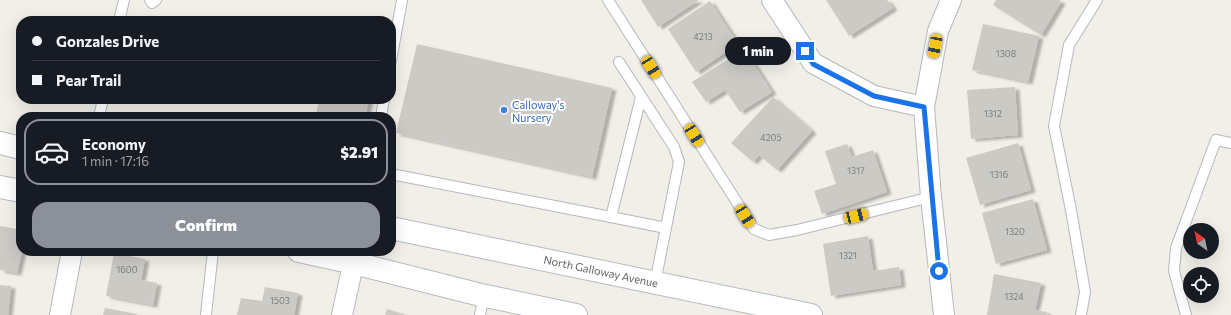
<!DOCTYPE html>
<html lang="en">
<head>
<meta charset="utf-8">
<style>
  body { margin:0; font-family:Commissioner,sans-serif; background:#20242c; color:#f1f3f6; height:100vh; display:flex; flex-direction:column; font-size:15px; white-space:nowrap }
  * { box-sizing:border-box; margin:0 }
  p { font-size:13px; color:#9ea1a6 }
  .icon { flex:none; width:22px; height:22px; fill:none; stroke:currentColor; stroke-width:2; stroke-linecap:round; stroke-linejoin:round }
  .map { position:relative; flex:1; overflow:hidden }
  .details { position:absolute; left:16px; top:112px; width:380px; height:144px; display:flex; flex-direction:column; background:#171b24; border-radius:16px; box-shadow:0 4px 16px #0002 }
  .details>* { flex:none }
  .top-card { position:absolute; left:16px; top:16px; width:380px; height:88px; border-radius:16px; box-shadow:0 4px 16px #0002; display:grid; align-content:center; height:88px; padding:0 16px; background:#171b24 }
  .needle { width:26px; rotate:327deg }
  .controls { position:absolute; left:1183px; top:223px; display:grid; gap:8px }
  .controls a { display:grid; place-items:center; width:36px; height:36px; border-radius:50%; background:#171b24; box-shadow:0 4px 16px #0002; font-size:20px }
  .end { position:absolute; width:18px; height:18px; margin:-9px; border:5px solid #1a73e8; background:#fff; box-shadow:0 0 0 2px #fff }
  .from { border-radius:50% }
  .bubble { position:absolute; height:28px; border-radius:14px; background:#171b24; box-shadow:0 4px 16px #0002; font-size:13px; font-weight:800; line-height:28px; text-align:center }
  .car { position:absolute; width:12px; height:24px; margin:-12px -6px; border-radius:5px; box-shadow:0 0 3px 1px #0007; background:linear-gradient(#f5c518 24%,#345 0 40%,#f5c518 0 76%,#345 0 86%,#f5c518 0) }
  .top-card b { display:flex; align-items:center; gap:14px; height:38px; font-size:15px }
  .top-card b+b { border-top:1px solid #363941 }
  .top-card i { width:10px; height:10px; background:#f1f3f6 }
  ul { padding:7px 0 0; list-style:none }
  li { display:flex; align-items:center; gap:12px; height:66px; margin:0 8px 6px; padding:0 8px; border:2px solid #363941; border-radius:16px }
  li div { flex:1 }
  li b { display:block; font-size:15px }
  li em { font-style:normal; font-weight:800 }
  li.active { border-color:#8c9099 }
  li>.icon { width:36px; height:36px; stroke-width:1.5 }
  .action { display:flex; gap:8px; margin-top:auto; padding:8px 16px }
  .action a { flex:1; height:46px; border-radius:16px; background:#8c9099; color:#fff; font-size:16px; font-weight:800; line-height:46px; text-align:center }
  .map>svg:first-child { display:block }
  .building { fill:#cccac5; filter:url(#shadow) }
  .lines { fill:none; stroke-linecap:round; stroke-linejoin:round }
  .service-casing { stroke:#b5b8bc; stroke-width:12 }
  .minor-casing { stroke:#b5b8bc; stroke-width:22 }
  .secondary-casing { stroke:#b6babf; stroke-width:24 }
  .service { stroke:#fff; stroke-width:10 }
  .minor { stroke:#fff; stroke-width:20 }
  .secondary { stroke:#fff; stroke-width:22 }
  .route { stroke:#1a73e8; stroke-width:5 }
  .shop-dot { fill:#3f7fe0; stroke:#fff; stroke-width:1.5 }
  .labels { text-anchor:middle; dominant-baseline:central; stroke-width:4; stroke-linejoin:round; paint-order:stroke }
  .number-label { font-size:9px; fill:#7a7d7f }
  .shop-label { font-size:11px; fill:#366cbe; stroke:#fff; text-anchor:start }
  .street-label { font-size:11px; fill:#5f6368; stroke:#fff }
</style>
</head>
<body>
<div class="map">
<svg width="1231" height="315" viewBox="0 0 1231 315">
  <defs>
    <filter id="shadow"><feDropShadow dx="4.5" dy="2.5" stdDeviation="1" flood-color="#0004"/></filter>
  </defs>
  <rect width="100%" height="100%" fill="#f1efe8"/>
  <path class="building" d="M641,0H699L658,27Z
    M826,0H887L893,8L849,36Z
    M996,0H1059L1061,2L1041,35L993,5Z
    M710,1L738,44L696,72L668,29Z
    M983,24L1039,36L1028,82L972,70Z
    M417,44L612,88L592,177L396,133Z
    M744,49L772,92L740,112L725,90L706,102L692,82Z
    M1015,87L1018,135L971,139L967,90Z
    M773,97L812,131L777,170L759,155L753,162L731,143Z
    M320,99H369L365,117H315Z
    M1018,143L1031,190L980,205L966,158Z
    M847,144L852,157L873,150L887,192L822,214L814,191L836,184L825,151Z
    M1033,199L1047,250L996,264L982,213Z
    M0,226L21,230L22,251L17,273L0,270Z
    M868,236L873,271L899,267L901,285L831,296L823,244Z
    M114,253L145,259L141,280L157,283L153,305L106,296Z
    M994,274L1041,283L1035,310L1047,312L1046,315H987Z
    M0,285L11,286L8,315H0Z
    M265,287L298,293L294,315H237L241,298L262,301Z
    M105,308L137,314L136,315H103Z
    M387,309L406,315H385Z"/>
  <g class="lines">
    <g class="service-casing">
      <path id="service" d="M150,0L152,3L156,0
        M608,0L754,229L769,235L797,230L931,197
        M119,21L124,0
        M391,61L402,0
        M619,62L674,147L679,162L655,283
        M99,117L103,99
        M381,117L384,99
        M391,174L611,217L641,97
        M611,217L666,228
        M206,315L213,251
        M480,315L484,295
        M1081,315L1085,292L1071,210L1054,126L1069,45L1097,0
        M1186,315L1174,271L1176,248L1216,140L1231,143"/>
    </g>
    <g class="minor-casing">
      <path id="minor" d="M772,0L813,63L874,96L924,107
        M60,315L72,251
        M342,315L356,251
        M944,315L931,197L924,107L938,31L951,0"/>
    </g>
    <g class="secondary-casing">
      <path id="secondary" d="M0,143L21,148
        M0,187L21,191
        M391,228L811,315
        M299,251L354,263L481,295L576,315"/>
    </g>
    <use href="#service" class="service"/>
    <use href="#minor" class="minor"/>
    <use href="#secondary" class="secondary"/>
  </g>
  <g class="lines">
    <path class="route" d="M805,51L813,64L874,96L924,107L939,271"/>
  </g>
  <circle class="shop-dot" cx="504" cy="110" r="4"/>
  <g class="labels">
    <g class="number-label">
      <text x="703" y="36">4213</text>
      <text x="1006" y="53">1308</text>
      <text x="993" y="113">1312</text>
      <text x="771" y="137">4205</text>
      <text x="856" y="170">1317</text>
      <text x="999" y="174">1316</text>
      <text x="1015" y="231">1320</text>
      <text x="848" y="255">1321</text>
      <text x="127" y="269">1600</text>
      <text x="1014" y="296">1324</text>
      <text x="280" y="300">1503</text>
    </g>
    <g class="shop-label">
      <text x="512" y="104">Calloway's<tspan x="512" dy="13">Nursery</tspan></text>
    </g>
    <g class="street-label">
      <text transform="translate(601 271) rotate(12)">North Galloway Avenue</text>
    </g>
  </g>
</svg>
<div class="controls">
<a><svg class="needle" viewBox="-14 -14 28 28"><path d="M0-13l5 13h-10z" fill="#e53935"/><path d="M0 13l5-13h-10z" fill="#9ea1a6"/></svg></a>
<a><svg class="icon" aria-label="locate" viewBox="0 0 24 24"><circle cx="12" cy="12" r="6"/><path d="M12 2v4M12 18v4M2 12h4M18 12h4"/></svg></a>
</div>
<i class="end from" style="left:939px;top:271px"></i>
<i class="end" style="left:805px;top:51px"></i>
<div class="bubble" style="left:725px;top:37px;width:66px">1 min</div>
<i class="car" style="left:935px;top:46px;rotate:191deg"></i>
<i class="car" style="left:651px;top:67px;rotate:148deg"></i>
<i class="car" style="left:694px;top:135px;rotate:148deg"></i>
<i class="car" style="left:745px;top:216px;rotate:148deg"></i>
<i class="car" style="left:856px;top:216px;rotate:76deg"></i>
<div class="top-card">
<b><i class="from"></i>Gonzales Drive</b>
<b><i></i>Pear Trail</b>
</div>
<section class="details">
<ul>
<li class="active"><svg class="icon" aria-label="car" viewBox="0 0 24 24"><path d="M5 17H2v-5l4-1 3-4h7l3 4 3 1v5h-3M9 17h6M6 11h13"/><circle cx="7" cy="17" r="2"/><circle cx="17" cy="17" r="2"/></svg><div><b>Economy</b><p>1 min · 17:16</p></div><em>$2.91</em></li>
</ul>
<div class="action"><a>Confirm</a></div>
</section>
</div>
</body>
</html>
